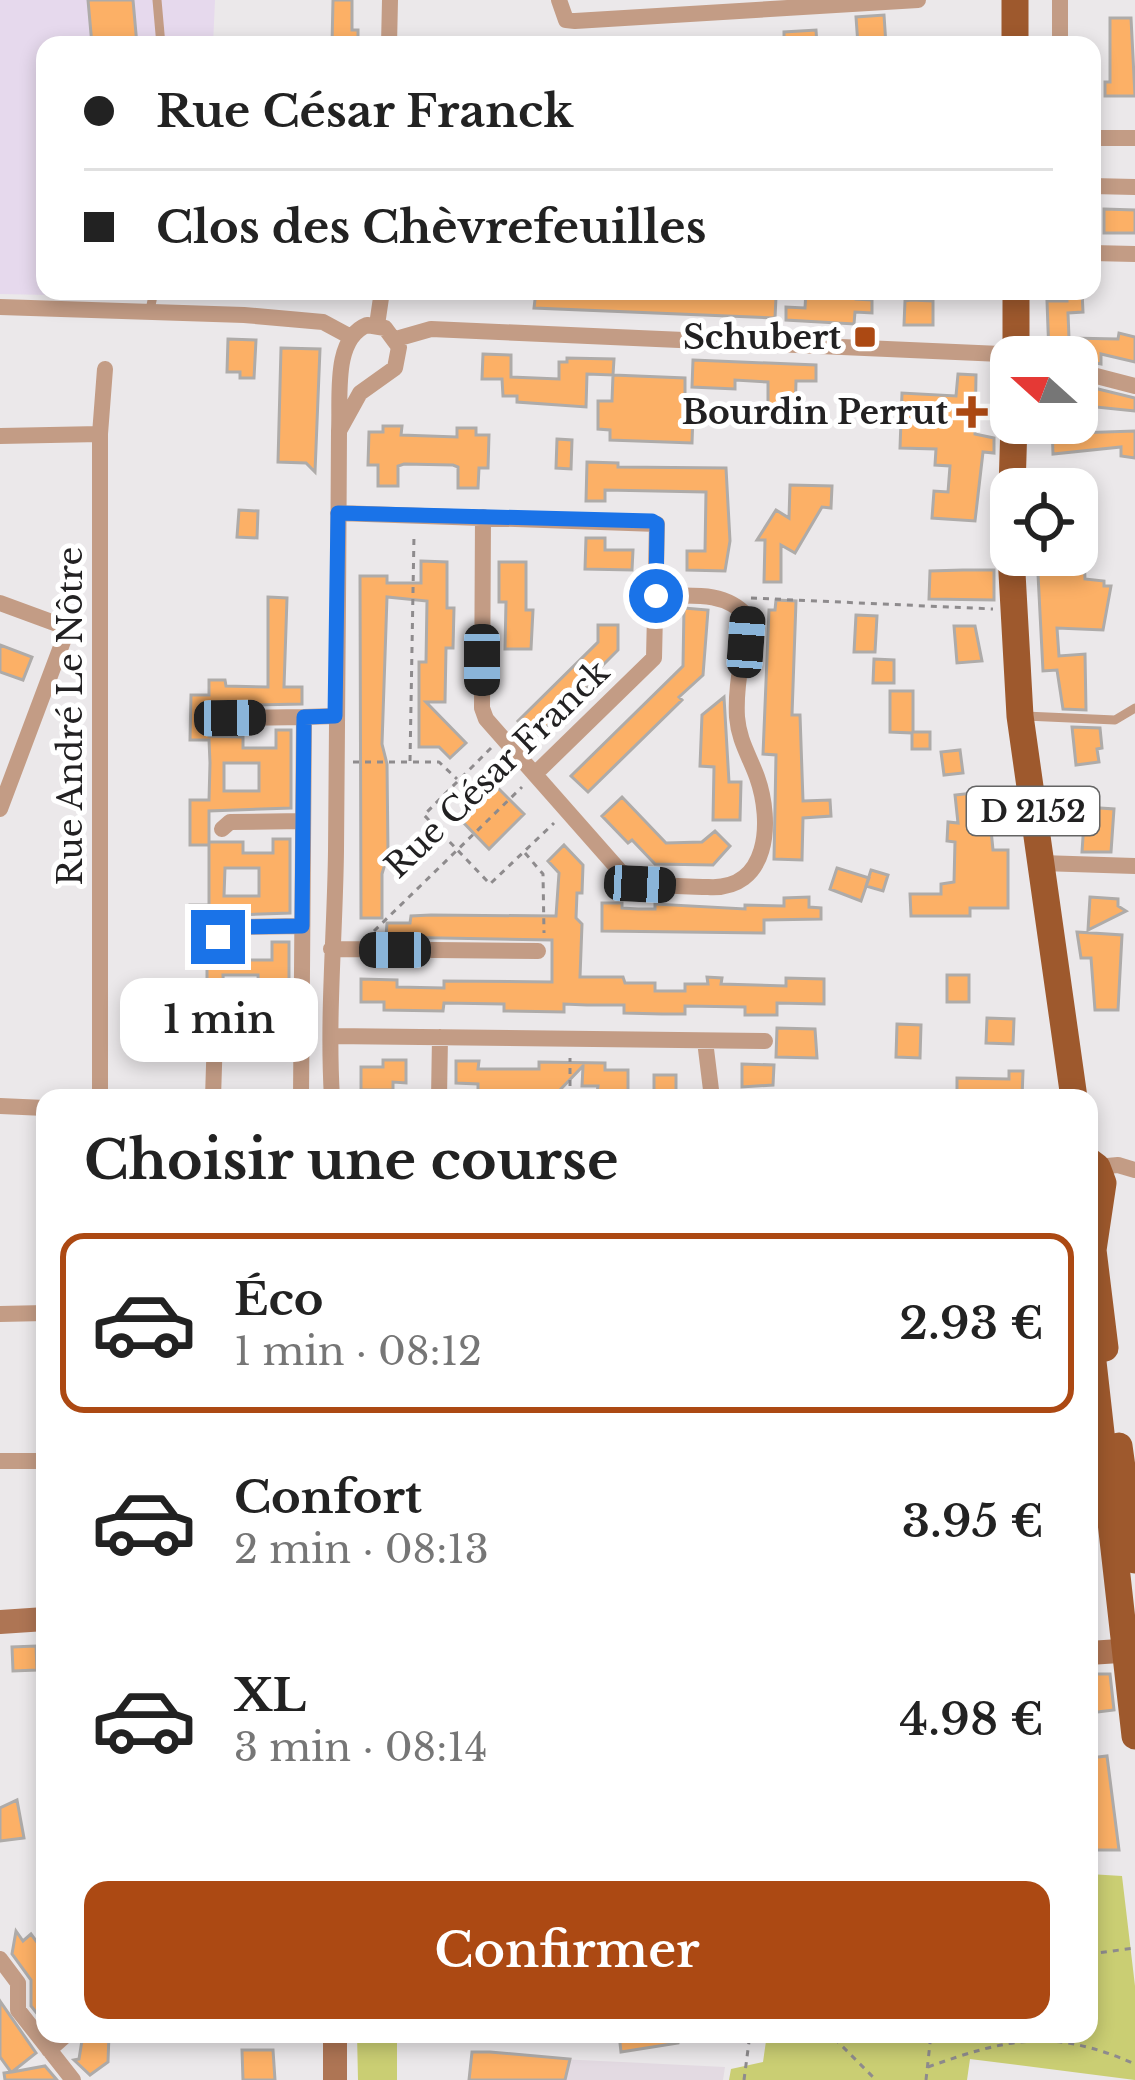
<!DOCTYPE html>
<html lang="fr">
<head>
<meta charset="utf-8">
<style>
  body { margin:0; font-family:"Libre Baskerville",serif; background:#f2f2f2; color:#222; height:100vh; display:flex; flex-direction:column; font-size:45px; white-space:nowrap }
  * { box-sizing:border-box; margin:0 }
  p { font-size:39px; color:#767676 }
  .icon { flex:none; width:66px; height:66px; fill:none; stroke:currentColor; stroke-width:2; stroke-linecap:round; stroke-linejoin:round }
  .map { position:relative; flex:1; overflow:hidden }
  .side { position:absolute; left:36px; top:1089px; width:1062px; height:954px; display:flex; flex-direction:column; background:#fff; border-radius:24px; box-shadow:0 6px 18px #0003 }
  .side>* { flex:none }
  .guide { position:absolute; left:36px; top:36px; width:1065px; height:264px; border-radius:24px; box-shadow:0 6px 18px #0003; display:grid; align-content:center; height:264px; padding:0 48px; background:#fff }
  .needle { width:78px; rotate:291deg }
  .tools { position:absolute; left:990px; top:336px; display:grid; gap:24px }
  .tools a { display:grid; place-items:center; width:108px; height:108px; border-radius:24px; background:#fff; box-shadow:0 6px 18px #0003; font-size:60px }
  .end { position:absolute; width:54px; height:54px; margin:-27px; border:15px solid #1a73e8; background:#fff; box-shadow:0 0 0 6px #fff }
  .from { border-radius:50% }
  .bubble { position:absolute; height:84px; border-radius:24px; background:#fff; box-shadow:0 6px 18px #0003; font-size:39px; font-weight:600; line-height:84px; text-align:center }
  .car { position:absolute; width:36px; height:72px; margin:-36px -18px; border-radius:15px; box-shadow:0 0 9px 3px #0007; background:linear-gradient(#222 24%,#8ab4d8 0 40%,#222 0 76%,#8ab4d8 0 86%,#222 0) }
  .guide b { display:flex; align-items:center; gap:42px; height:114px; font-size:45px }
  .guide b+b { border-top:3px solid #e0e0e0 }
  .guide i { width:30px; height:30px; background:#222 }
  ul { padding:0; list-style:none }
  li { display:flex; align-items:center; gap:36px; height:180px; margin:0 24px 18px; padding:0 24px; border:6px solid transparent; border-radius:24px }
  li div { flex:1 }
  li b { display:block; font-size:45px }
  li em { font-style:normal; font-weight:600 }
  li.on { border-color:#ac4913 }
  li>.icon { width:108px; height:108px; stroke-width:1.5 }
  h2 { padding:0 48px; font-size:54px; line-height:144px }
  .button { display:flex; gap:24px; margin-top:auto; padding:24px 48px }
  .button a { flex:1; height:138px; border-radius:24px; background:#ac4913; color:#fff; font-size:48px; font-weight:600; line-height:138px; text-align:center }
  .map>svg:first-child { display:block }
  .industrial { fill:#e6d9ed }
  .built { fill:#e3dae2 }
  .green { fill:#cace73 }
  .building { fill:#fcb066; stroke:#aeaba9; stroke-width:3; fill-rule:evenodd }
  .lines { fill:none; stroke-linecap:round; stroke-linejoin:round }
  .path { stroke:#8e8b8d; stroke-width:3; stroke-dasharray:6 6; stroke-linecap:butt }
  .lane { stroke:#c39c85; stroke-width:9 }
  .street { stroke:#c39c85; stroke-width:16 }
  .secondary { stroke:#ae7554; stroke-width:24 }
  .primary { stroke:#9e592d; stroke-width:27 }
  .route { stroke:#1a73e8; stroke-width:15 }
  .poi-dot { fill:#ac4913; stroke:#fff; stroke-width:4.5 }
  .labels { text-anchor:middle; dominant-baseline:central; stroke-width:10; stroke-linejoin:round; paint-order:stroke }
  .shield { fill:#fff; stroke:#646464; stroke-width:3 }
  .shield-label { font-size:30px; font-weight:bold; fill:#222122 }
  .poi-label { font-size:33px; font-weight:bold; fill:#222122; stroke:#fff; text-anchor:end }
  .street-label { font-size:33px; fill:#222122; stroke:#fff }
</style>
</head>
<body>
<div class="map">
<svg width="1135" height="2080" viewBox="0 0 1135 2080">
  <rect width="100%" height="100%" fill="#ebe8ea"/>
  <path class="industrial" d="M0,0H215L213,45H45V291H202V298L0,294Z"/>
  <path class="built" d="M478,2055L725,2067L723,2080H476Z"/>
  <path class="green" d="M1089,1874L1122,1876L1135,1986V2080L970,2059L967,2080H729L731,2069L763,2062L767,2034H1089Z
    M357,2034H604V2040L397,2038V2080H358Z"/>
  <path class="building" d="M88,0H133L137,45H92Z
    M333,0H352V30H358V44L332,45Z
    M884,15L886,45H858L856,17Z
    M1110,18H1131L1135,96H1105V82H1110Z
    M816,30L817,45H784V32Z
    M1104,209L1135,210V233H1104Z
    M536,291H687L776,297L775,318L534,308Z
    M806,291L856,292V299L872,300V313L855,312L854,324L786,320V307L805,308Z
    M1067,291H1082L1083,312L1068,313L1069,338L1118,339L1119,333L1135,337V362L1101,354V364L1049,355L1047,301H1067Z
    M911,300L933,301V325H904L905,301Z
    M228,339L256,340L254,378H240V372H227Z
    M281,348L320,349L315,472L306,463L278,462Z
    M483,354L511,355V377L559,379V362H567V358L614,359L613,375L587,374L586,407L517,402V396H503L502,379H482Z
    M693,360L816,365V381H796L795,418L768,417V382L735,380V389L692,387Z
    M958,374L976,375L975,434L994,438V453L983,452L975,521L932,518L934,491L948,492L950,466L935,465L936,449L900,448L902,393L956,396Z
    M613,375L685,378V415H693L692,443L610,440V430L598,429V401H612Z
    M1090,387L1135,398V411L1086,406Z
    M1052,423H1075L1076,433L1135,431V458L1121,456V447L1053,454Z
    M383,426H402L401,435L457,437V428H476V435H489L488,468H479L478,488H458V467L453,465L404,464L398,466V486H378V465H368L369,432H383Z
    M557,439L572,440L571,469L556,468Z
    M587,462L618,463V467L726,468L730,541L725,571L687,570V551H705L706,492L605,490V501H586Z
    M790,485L832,486L831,508L822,507L795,553L781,545V582H764L765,540H757L776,510L789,518Z
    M239,510L258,511L257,538L237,537Z
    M586,538H605V550H633L632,570L585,569Z
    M1037,555H1051V562H1067L1068,555H1084L1085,579L1104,581V586H1111L1103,630L1057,628L1059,656L1085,654L1086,710L1063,709L1057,670L1043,671Z
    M421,561L447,562V608H454L453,648H446L445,702H426L466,743L450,758L439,747H419V662H426L427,601L387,597L382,744L387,764L388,853L382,874V918H361L360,576H387V583H421Z
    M499,562H526V610H533L531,649H505L506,602H499Z
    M963,570H994V600L929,599L930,571Z
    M268,597L287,598L284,687H302V704L209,706V700V736L243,737V748H276V730H291V808L209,811V842H243V853H273V839H290V913L209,916L205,938L209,949H241V960H272V942H289V1016L190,1020V994H207V950H190V905H209V845H190V800H209L210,763L209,740H190L191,695H209V680H225L226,686L268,687ZM224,763H259V791H224ZM225,868H259V896H224ZM223,975H258L259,1000L224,1001Z
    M776,600L796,601L792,715H800L803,801L830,800L831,816L803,818L802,860L774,859L776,755L763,754L769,610H775Z
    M684,608L708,610L703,675L679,697L682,700L588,792L571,776L683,666Z
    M856,615L877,616L875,652H854Z
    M598,625H618V650L593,675L596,678L535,738L518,721L598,642Z
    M954,626H975L982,661L957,663Z
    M0,645L32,657L23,680L0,672Z
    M874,659L894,660V683H873Z
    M890,691H913V732H930V749H912V733L890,732Z
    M724,697L729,782H741L740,820H713L714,767L700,766L702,715Z
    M1072,727L1100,728L1102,748L1097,749L1099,762L1076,765Z
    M960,750L963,773L944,775L941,752Z
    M494,784L524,814L489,849L459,818Z
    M992,791L994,809L989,810L993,850H1008V908H970V916H911L910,894H941V884L954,882L955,842L947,841L948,822L958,823L955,795Z
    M622,797L666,843L702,842L715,831L730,846L713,865L655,864L632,840L628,843L602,816Z
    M1085,807L1114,809L1111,852H1082Z
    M564,845L583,865L582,893H577L576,918L582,924L580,977H623L625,983H655V991H685V984H708L707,977L722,978L721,984L786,986V978L824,979V1004L777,1003V1015H745V1007L685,1006V1014H662L624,1013V1005H587L564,1004V1012L504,1011V1004L444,1003L443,1011L384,1010V1002H361V979L397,980V987L444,988V981L552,982V940L386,937L387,923H410L411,916L431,915L556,916L559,873L548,861Z
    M837,868L869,878L861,901L830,889Z
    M871,870L888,875L883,891L866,886Z
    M809,897V907L821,908V919L764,920V933L602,931V903H622V908L638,909H655V904L745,909V905L784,906V898Z
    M1090,897L1118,899V906L1126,911L1088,930Z
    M1077,932L1122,935L1118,1010H1095L1091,958H1081Z
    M947,975H969V1002H947Z
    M987,1018L1014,1019L1013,1044L986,1043Z
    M897,1024L921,1025L920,1058L896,1057Z
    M777,1028L815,1029L817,1058L776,1057Z
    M383,1060H406V1083L393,1082V1090H361V1067H383Z
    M456,1061H479L478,1069H539V1062L605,1063V1070H628V1093H597L598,1086H582L583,1066L558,1092L478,1091V1084L456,1083Z
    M742,1064L774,1065L773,1085L742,1087Z
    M1009,1071H1023L1022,1098H957V1078L1009,1079Z
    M654,1075H676V1098H654Z
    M36,1646L37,1670L13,1671L12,1647Z
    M1089,1674H1110L1114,1710L1089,1713Z
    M1107,1756L1119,1850H1090L1089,1758Z
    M17,1800L24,1838L0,1841V1808Z
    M16,1931L23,1941L31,1934L45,1953L39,2016L31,2006V1980L12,1954Z
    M0,2001L36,2053L12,2072L45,2066L57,2080H5L4,2073L11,2072L0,2057Z
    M83,2034H109L108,2062L90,2075L74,2060L79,2059Z
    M619,2034H678V2043L621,2052Z
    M242,2050H273L275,2080H243Z
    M472,2052H490L570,2059L565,2080H469Z"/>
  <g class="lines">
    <path class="path" d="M751,598L993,609
      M491,748L424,815L490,884L554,823
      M410,761L414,535
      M353,762H439L457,779
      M525,853L543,874L544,933
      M374,931L522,787
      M570,1098V1058
      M1089,1954L1135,1948
      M823,2034L837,2041L876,2080
      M928,2067C1009,2038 1053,2028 1135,2064
      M744,2080L750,2034
      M926,2080L931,2034"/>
    <path class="lane" d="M157,0L161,45
      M150,310L154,291
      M1025,716L1115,720L1135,708"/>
    <path class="street" d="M559,0L566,20L575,21L918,0
      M389,45L390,0
      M1060,45V0
      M1092,138H1135
      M1092,186L1135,187
      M1092,253L1135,254
      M0,307L244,315L323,322L349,336
      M377,325L382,291
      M396,339L431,329L1023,355
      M1077,371L1135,386
      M100,434L105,369
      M0,436L100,434V1098
      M338,513L657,524L654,658L536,773
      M483,517L482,708L486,719L620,871C647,888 676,886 708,887C769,891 773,822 757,777C749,755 739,741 737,717C735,682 745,650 747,616C724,590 689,596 656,596
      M0,603L68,628L0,809
      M221,725L230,718L304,717
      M222,829L230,822L303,821
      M1041,863L1135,866
      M218,937L230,927L302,926
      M331,949L538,951
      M331,1036L765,1041
      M705,1041L712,1098
      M213,1098L215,1034L222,1029H301
      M301,1098L304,717L335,716
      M332,1098C327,1016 335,934 336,851C338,711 338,571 339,431C341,399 332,339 367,325L385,328L399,347L395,368L360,393L339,431
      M439,1098L440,1037
      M0,1106L45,1108
      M1097,1167L1118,1165L1135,1170
      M0,1314L45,1313
      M0,1461H45
      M0,1959L18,1983V2010L73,2080
      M49,2050L67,2034"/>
    <path class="secondary" d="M0,1622L45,1619
      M1089,1653L1135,1650
      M335,2034V2080"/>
    <path class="primary" d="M1015,45V0
      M1016,357V291
      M1012,489L1014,423
      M1011,555L1020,716L1074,1098
      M1089,1161L1097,1167L1103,1183L1093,1250L1105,1348
      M1089,1326L1135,1736
      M1119,1446L1135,1560"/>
  </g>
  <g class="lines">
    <path class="route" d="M218,937L230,927L302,926L304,717L335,716L338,513L652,521L657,524L656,596"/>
  </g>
  <g class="poi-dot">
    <rect x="853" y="325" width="24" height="24" rx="6"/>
    <path d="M966 394h12v12h12v12h-12v12h-12v-12h-12v-12h12z"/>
  </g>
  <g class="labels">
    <rect class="shield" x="967" y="787" width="132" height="48" rx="9"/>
    <g class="shield-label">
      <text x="1033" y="811">D 2152</text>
    </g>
    <g class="poi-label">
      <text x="841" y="337">Schubert</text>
      <text x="948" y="412">Bourdin Perrut</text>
    </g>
    <g class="street-label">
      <text transform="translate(70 716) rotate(-90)">Rue André Le Nôtre</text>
      <text transform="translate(497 769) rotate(-44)">Rue César Franck</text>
    </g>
  </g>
</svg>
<div class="tools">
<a><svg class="needle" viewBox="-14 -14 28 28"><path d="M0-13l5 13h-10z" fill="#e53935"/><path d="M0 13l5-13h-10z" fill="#767676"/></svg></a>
<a><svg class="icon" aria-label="locate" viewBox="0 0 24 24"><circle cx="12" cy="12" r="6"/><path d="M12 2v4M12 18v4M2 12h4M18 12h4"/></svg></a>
</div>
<i class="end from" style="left:656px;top:596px"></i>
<i class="end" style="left:218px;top:937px"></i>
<div class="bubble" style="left:120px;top:978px;width:198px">1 min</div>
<i class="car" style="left:746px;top:642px;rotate:4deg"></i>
<i class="car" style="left:482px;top:660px;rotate:180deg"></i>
<i class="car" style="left:230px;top:718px;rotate:89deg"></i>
<i class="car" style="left:640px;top:884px;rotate:93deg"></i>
<i class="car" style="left:395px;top:950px;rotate:270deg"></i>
<div class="guide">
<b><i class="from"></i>Rue César Franck</b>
<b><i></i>Clos des Chèvrefeuilles</b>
</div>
<section class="side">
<h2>Choisir une course</h2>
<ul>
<li class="on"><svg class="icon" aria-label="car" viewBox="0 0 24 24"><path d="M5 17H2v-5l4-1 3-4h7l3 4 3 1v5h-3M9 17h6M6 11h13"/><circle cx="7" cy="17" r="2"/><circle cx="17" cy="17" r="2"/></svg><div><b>Éco</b><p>1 min · 08:12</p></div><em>2.93 €</em></li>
<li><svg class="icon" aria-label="car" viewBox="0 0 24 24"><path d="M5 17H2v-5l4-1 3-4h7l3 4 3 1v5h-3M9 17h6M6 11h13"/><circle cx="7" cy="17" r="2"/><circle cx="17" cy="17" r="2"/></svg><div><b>Confort</b><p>2 min · 08:13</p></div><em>3.95 €</em></li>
<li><svg class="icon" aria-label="car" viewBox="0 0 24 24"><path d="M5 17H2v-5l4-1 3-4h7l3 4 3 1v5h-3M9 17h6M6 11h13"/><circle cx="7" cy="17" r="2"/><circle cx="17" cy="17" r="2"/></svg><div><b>XL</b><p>3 min · 08:14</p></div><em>4.98 €</em></li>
</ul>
<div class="button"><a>Confirmer</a></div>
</section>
</div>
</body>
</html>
